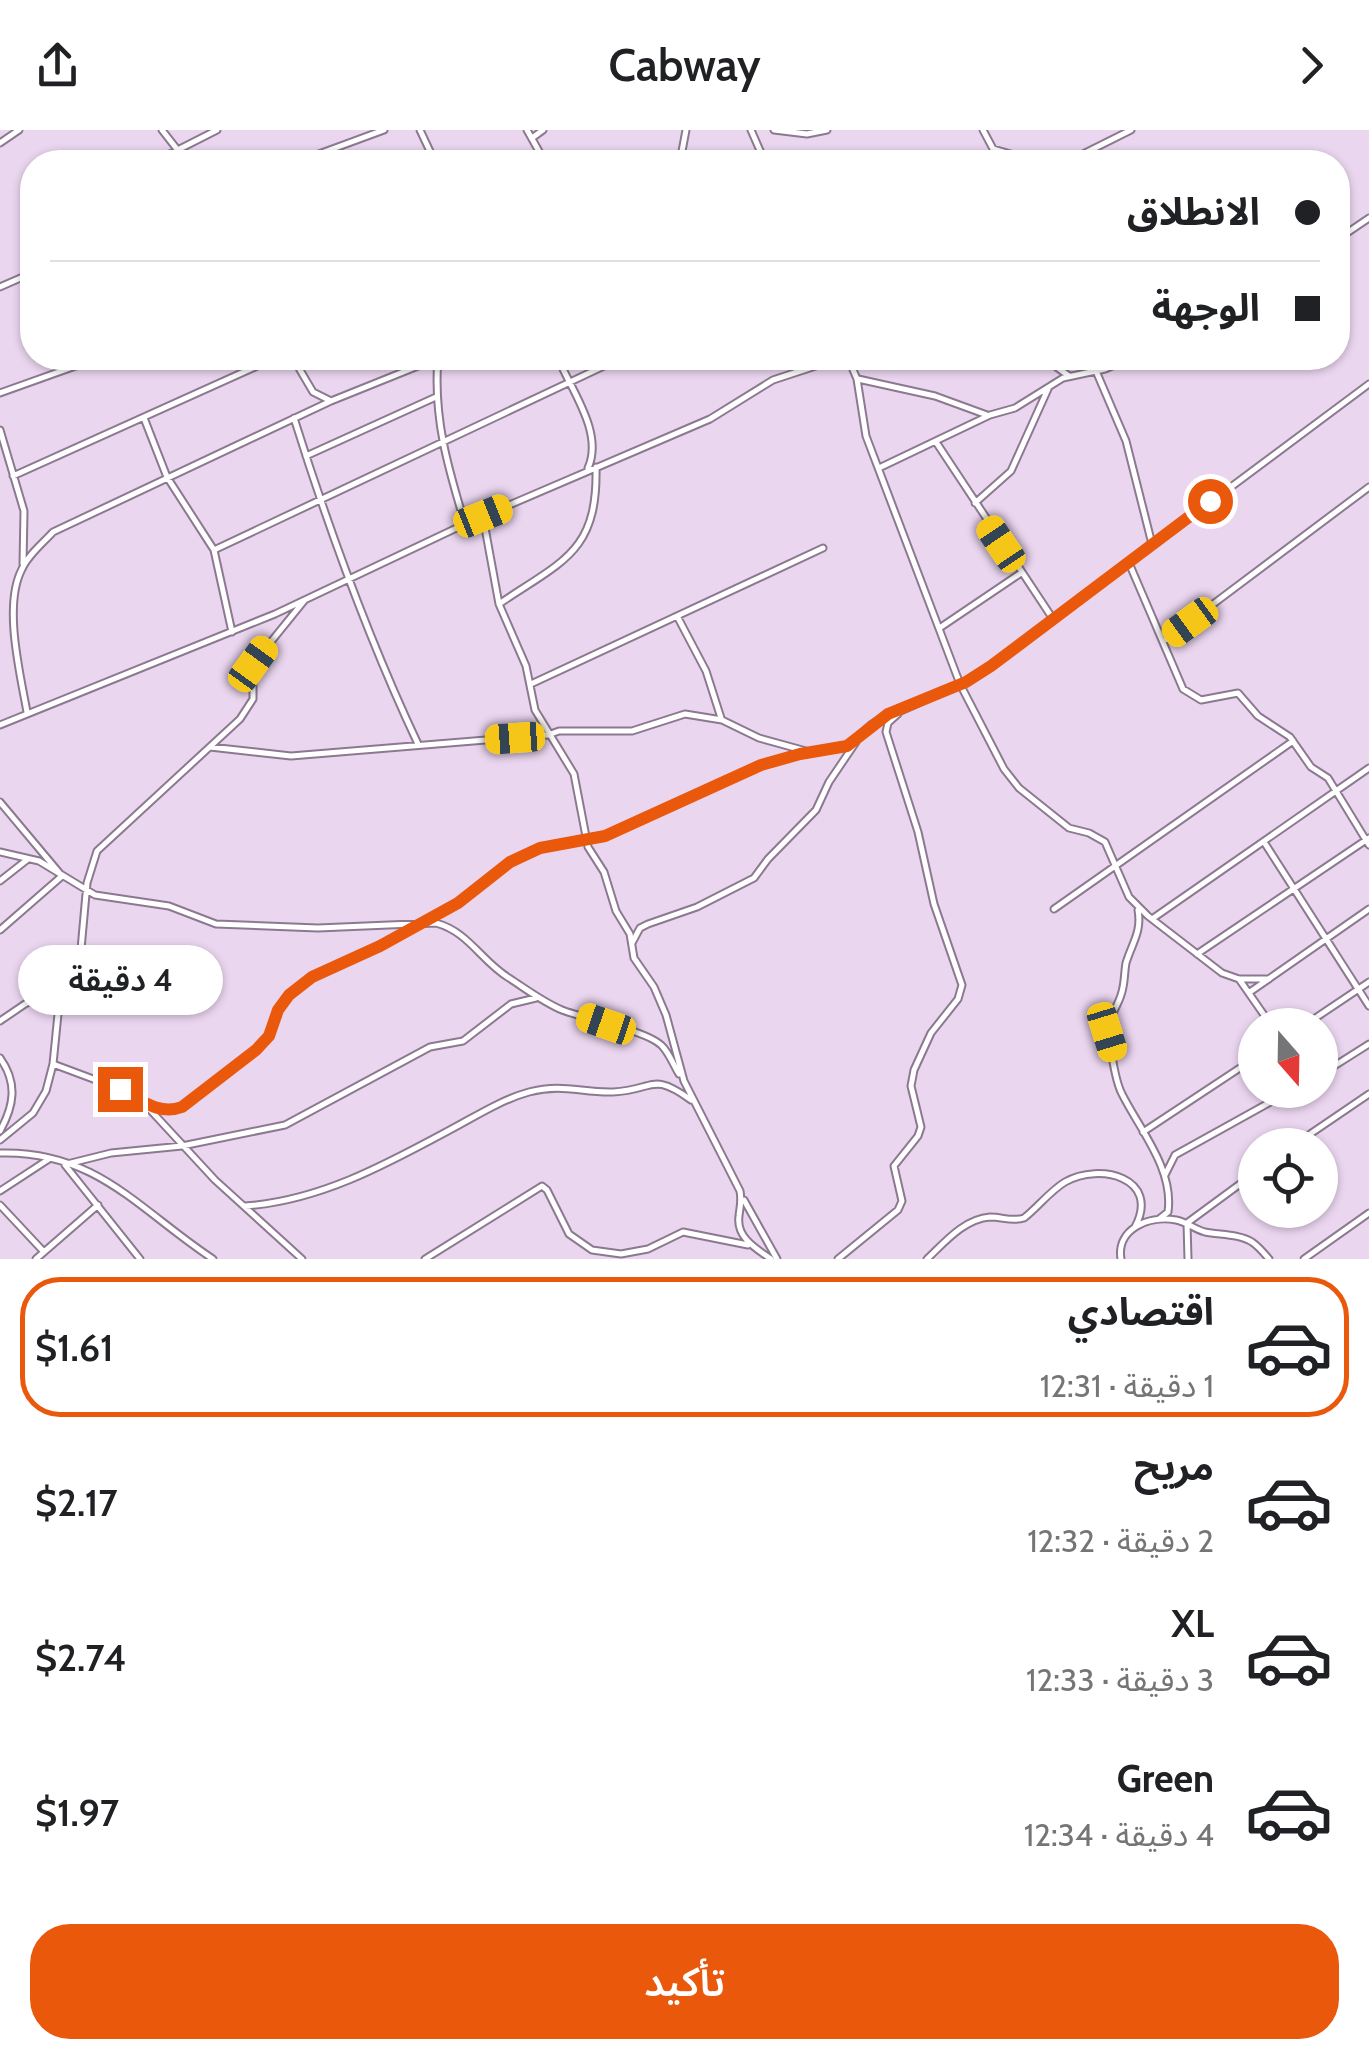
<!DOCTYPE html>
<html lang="ar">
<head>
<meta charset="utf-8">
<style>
  body { margin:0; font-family:Cabin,"Noto Sans Arabic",sans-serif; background:#f2f2f2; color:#202124; direction:rtl; height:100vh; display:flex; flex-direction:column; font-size:38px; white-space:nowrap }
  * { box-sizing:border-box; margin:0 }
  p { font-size:32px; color:#757577 }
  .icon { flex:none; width:55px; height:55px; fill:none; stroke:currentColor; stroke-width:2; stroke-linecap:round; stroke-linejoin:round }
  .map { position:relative; height:1129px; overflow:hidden; direction:ltr }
  .side { display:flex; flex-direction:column; background:#fff; flex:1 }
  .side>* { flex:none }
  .top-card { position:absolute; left:20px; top:20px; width:1330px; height:220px; border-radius:40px; box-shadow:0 2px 8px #0004; direction:rtl; display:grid; align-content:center; height:220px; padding:0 30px; background:#fff }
  .needle { width:65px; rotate:160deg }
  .controls { position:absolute; left:1238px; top:878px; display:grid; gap:20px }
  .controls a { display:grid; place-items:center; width:100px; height:100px; border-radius:50%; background:#fff; box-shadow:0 2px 8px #0004; font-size:50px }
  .end { position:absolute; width:45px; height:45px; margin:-22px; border:12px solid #ea580c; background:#fff; box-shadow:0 0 0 5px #fff }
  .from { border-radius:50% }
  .bubble { position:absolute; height:70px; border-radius:35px; background:#fff; box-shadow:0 2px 8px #0004; font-size:32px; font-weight:600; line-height:70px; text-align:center; direction:rtl }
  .car { position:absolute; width:30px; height:60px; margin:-30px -15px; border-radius:12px; box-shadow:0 0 8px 2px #0007; background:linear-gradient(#f5c518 24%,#345 0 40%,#f5c518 0 76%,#345 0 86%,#f5c518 0) }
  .top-card b { display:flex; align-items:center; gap:35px; height:95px; font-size:38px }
  .top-card b+b { border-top:2px solid #e0e0e0 }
  .top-card i { width:25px; height:25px; background:#202124 }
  ul { padding:18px 0 0; list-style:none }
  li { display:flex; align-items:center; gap:30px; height:140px; margin:0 20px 15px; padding:0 10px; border:5px solid transparent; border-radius:40px }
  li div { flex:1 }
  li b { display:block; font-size:38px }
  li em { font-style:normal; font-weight:600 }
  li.current { border-color:#ea580c }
  li>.icon { width:90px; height:90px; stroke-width:1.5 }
  .cta { display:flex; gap:20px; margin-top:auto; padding:20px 30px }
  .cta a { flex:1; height:115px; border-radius:40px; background:#ea580c; color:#fff; font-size:40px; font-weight:600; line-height:115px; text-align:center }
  header { display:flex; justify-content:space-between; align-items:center; height:130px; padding:0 30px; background:#fff; font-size:45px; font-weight:600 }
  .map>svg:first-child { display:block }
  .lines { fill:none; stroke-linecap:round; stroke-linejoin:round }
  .minor-casing { stroke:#8c7990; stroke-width:9 }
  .minor { stroke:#fff; stroke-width:5 }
  .route { stroke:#ea580c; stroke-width:12 }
</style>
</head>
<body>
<header><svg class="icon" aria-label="forward" viewBox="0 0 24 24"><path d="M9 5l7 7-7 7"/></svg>Cabway<svg class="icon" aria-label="share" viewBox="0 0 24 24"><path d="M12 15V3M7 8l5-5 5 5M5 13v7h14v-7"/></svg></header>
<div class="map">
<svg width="1369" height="1129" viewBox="0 0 1369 1129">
  <rect width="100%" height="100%" fill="#ebd6f0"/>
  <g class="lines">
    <g class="minor-casing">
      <path id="minor" d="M162,0L187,32
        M420,0L435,32
        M527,0L545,32
        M751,0L765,32
        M774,0L807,4L827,0
        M983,0L1000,32
        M532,8L543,0
        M0,13L19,0
        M993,19L1017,26L1078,27
        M154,32L217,0
        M297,32L384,0
        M680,32L686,0
        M1067,32L1131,0
        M1338,109L1369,88
        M0,157L32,143
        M293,228L313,262L331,271
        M438,228C433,287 448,338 465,394
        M558,228C571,260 604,303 588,338
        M848,228L857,249L866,306L960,554L1004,639L1019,658L1069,698L1089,703L1105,712L1129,767L1148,786L1222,843L1239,849H1269
        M1044,228L1069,246
        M1096,241L1126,311L1152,414
        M858,249L935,266L987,285
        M0,263L98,228
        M144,288L167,347L214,420L232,502
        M294,288C329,400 368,508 418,614
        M0,300L24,381L23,434
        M936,312L1053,489
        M306,326L436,267
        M879,338L990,285L1015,278L1063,248L1105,239L1131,228
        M13,346L275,228
        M975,373L1011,341L1048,259
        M483,387L499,474L526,536L535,580L574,644L588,717L604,742L616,781L630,804L634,828L654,857L666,885L684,951L740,1061C742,1071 740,1076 739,1086C736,1107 755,1118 771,1129
        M214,420L621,228
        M1129,433L1183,559L1201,570L1238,563L1258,586L1290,607L1311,637L1328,648L1369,715
        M499,474C562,431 598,423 596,337
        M677,486L706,541L721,588
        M941,497L1021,443
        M1164,511L1369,357
        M531,554L823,418
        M27,582C20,543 3,475 22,439C28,425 43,413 53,402L331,271L438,228
        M0,595L275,484L465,394L710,289L773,250L840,228
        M210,617L291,626L548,605L559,601H632L685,584L722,590L759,608L806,621
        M0,672L62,746L0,800
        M1264,712L1369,876
        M0,722L39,731L95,765L169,776L216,794L318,798L436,793C469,802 481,831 509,848C526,859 543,872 562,880C585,889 650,901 663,917C670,925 674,936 679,944
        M0,751L28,729
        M1054,779L1293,611
        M1138,780C1142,802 1132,813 1126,833C1124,844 1125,854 1121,865C1117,878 1108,888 1107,902C1113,922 1113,947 1122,964C1140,1000 1174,1039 1168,1082L1159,1089
        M1152,789L1369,638
        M632,813L640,798L648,794L697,777L754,748L768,729L816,680L829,652L856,612
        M1197,824L1369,708
        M1239,849L1271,895
        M1250,862L1369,779
        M0,891L25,874L62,855
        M1305,895L1369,852
        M0,928C18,953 14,976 0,1001
        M53,934L120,959L142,971L215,1050L302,1129
        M1320,945L1369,914
        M149,977L174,980L182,977L256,920L269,906L278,881L289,865L313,847L380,816L458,773L510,733L540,718L605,706L761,635L800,624L847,616L872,594L888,584L901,581L966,552L991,536L1369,254
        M1143,1002L1255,928
        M0,1010L33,983L46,961L53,934L60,864L81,819L87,753L97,721L240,589L253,569V534L304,471
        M1294,1015L1369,964
        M0,1023C96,1020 140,1081 213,1129
        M67,1034L111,1023L182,1016L285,995L430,917L463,911L511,874L536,868
        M65,1035L140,1129
        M1165,1045L1175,1025L1292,960
        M0,1061L49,1029
        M744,1070L777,1129
        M0,1075L44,1122
        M245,1076C318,1071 383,1036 446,1002C473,988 500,970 529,962C563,953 581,963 613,962C655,960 651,941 691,970
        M36,1129L98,1075
        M425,1129L542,1056L547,1060L569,1104L592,1120L621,1124L648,1119L683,1102L748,1115
        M838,1129L898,1080L902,1071L894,1036L918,1006L921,997L911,956L914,940L931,903L958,869L962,855L934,774L918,702L886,602L888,593L898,584
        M927,1129C945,1112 964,1089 990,1087C1003,1087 1012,1092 1024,1088C1038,1077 1050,1061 1065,1052C1100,1032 1161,1048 1135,1097
        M1121,1129C1116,1099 1149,1085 1176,1090C1187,1092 1194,1099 1205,1102C1220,1105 1239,1104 1252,1112C1258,1116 1264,1123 1269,1129
        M1188,1129L1187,1093L1255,1043
        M1304,1129L1369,1083"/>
    </g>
    <use href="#minor" class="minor"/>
  </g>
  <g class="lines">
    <path class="route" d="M120,959C141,969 158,986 182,977L256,920L269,906L278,880L289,865L312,847L380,816L458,773L510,732L540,718L605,706L761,635L800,624L847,616L888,584L966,552L991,536L1210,371"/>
  </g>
</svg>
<div class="controls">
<a><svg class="needle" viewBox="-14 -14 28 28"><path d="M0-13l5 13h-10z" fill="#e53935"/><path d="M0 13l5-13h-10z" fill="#757577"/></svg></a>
<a><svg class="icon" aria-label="locate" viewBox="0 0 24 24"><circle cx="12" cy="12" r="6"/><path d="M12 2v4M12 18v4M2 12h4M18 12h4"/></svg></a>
</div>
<i class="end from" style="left:1210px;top:371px"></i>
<i class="end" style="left:120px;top:959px"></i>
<div class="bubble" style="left:18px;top:815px;width:205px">4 دقيقة</div>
<i class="car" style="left:483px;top:386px;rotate:68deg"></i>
<i class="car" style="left:1001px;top:414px;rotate:326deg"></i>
<i class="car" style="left:1190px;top:492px;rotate:234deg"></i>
<i class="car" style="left:253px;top:534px;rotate:36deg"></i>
<i class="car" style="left:515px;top:608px;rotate:266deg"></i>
<i class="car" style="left:606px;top:894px;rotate:289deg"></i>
<i class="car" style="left:1107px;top:902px;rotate:163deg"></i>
<div class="top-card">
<b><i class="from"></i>الانطلاق</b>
<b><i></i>الوجهة</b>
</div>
</div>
<section class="side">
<ul>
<li class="current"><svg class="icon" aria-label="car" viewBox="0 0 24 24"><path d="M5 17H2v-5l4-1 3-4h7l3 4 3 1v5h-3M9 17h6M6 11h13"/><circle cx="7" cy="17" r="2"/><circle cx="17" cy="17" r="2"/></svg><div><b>اقتصادي</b><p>1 دقيقة · 12:31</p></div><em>$1.61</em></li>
<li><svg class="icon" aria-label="car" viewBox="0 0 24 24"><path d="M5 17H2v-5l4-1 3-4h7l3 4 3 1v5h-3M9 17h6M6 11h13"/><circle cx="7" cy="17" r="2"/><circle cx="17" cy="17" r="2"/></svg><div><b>مريح</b><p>2 دقيقة · 12:32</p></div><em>$2.17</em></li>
<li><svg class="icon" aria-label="car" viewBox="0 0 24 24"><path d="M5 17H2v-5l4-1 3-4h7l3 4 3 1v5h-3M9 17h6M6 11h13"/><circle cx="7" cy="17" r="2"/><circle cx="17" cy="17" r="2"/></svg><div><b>XL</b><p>3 دقيقة · 12:33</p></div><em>$2.74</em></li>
<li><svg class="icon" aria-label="car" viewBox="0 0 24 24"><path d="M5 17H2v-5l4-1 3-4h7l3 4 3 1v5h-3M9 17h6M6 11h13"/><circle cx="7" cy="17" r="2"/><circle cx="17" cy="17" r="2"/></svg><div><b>Green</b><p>4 دقيقة · 12:34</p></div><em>$1.97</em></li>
</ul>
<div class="cta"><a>تأكيد</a></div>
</section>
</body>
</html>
